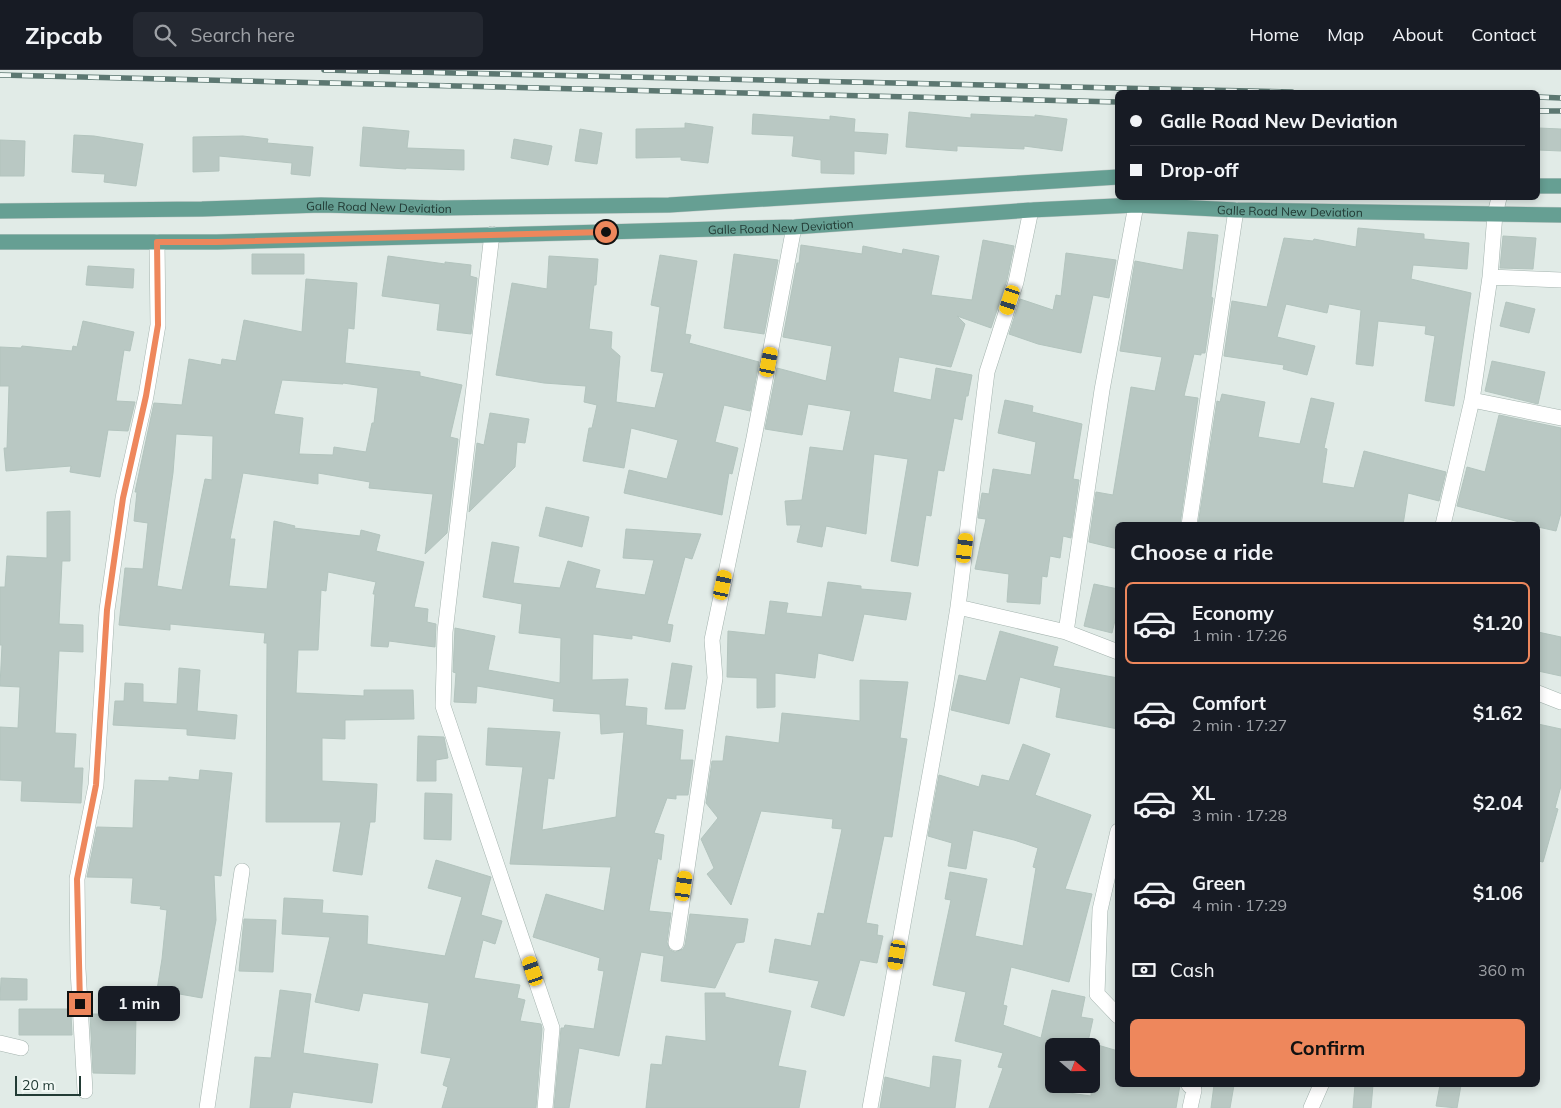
<!DOCTYPE html>
<html lang="en">
<head>
<meta charset="utf-8">
<style>
  body { margin:0; font-family:Mulish,sans-serif; background:#242831; color:#f1f3f6; height:100vh; display:flex; flex-direction:column; font-size:19px; white-space:nowrap }
  * { box-sizing:border-box; margin:0 }
  p { font-size:16px; color:#9ea1a6 }
  .icon { flex:none; width:28px; height:28px; fill:none; stroke:currentColor; stroke-width:2; stroke-linecap:round; stroke-linejoin:round }
  .map { position:relative; flex:1; overflow:hidden }
  .sheet { position:absolute; left:1115px; top:452px; width:425px; height:565px; display:flex; flex-direction:column; background:#171b24; border-radius:8px; box-shadow:0 2px 8px #0003 }
  .sheet>* { flex:none }
  .top-card { position:absolute; left:1115px; top:20px; width:425px; height:110px; border-radius:8px; box-shadow:0 2px 8px #0003; display:grid; align-content:center; height:110px; padding:0 15px; background:#171b24 }
  .needle { width:32px; rotate:110deg }
  .tools { position:absolute; left:1045px; top:968px; display:grid; gap:10px }
  .tools a { display:grid; place-items:center; width:55px; height:55px; border-radius:8px; background:#171b24; box-shadow:0 2px 8px #0003; font-size:25px }
  .scale { position:absolute; left:15px; bottom:12px; width:66px; box-sizing:border-box; padding-left:5px; border:2px solid #223b35; border-top:0; font-size:14px; line-height:18px; white-space:nowrap; color:#223b35; -webkit-text-stroke:4px #f1f8f5; paint-order:stroke }
  .end { position:absolute; width:22px; height:22px; margin:-11px; border:6px solid #ee875c; background:#111; box-shadow:0 0 0 2px #111 }
  .from { border-radius:50% }
  .bubble { position:absolute; height:35px; border-radius:8px; background:#171b24; box-shadow:0 2px 8px #0003; font-size:16px; font-weight:700; line-height:35px; text-align:center }
  .car { position:absolute; width:15px; height:30px; margin:-15px -8px; border-radius:6px; box-shadow:0 0 4px 1px #0007; background:linear-gradient(#f5c518 24%,#345 0 40%,#f5c518 0 76%,#345 0 86%,#f5c518 0) }
  .top-card b { display:flex; align-items:center; gap:18px; height:48px; font-size:19px }
  .top-card b+b { border-top:1px solid #363941 }
  .top-card i { width:12px; height:12px; background:#f1f3f6 }
  ul { padding:0; list-style:none }
  li { display:flex; align-items:center; gap:15px; height:82px; margin:0 10px 8px; padding:0 5px; border:2px solid transparent; border-radius:8px }
  li div { flex:1 }
  li b { display:block; font-size:19px }
  li em { font-style:normal; font-weight:700 }
  li.current { border-color:#ee875c }
  li>.icon { width:45px; height:45px; stroke-width:1.5 }
  h2 { padding:0 15px; font-size:22px; line-height:60px }
  .pay { display:flex; align-items:center; gap:12px; height:55px; padding:0 15px; font-size:19px }
  .pay p { margin-inline-start:auto }
  .primary-button { display:flex; gap:10px; margin-top:auto; padding:10px 15px }
  .primary-button a { flex:1; height:58px; border-radius:8px; background:#ee875c; color:#111; font-size:20px; font-weight:700; line-height:58px; text-align:center }
  header { display:flex; align-items:center; gap:30px; box-sizing:border-box; height:70px; padding:0 25px; background:#171b24; border-bottom:1px solid #363941 }
  header strong { font-size:24px }
  nav { display:flex; gap:28px; margin-inline-start:auto; font-size:18px }
  .search { width:350px; height:45px; background:#242831; display:flex; align-items:center; gap:12px; box-sizing:border-box; padding:0 18px; border-radius:8px; color:#9ea1a6; font-size:19px }
  .map>svg:first-child { display:block }
  .building { fill:#b9c8c3; stroke:#b3c4be; fill-rule:evenodd }
  .lines { fill:none; stroke-linecap:round; stroke-linejoin:round }
  .minor-casing { stroke:#a4b3ae; stroke-width:16 }
  .major-casing { stroke:#c1c8c6; stroke-width:16 }
  .minor { stroke:#fff; stroke-width:15 }
  .major { stroke:#669f93; stroke-width:15 }
  .rail-casing { stroke:#5c7771; stroke-width:5.5 }
  .rail { stroke:#f1f8f5; stroke-width:4; stroke-dasharray:11; stroke-linecap:butt }
  .route { stroke:#ee875c; stroke-width:6 }
  .labels { text-anchor:middle; dominant-baseline:central; stroke-width:4; stroke-linejoin:round; paint-order:stroke }
  .street-label { font-size:12px; fill:#223b35; stroke:#f1f8f5 }
</style>
</head>
<body>
<header>
<strong>Zipcab</strong>
<div class="search"><svg class="icon" aria-label="search" viewBox="0 0 24 24"><circle cx="10" cy="10" r="6"/><path d="M15 15l6 6"/></svg>Search here</div>
<nav><a>Home</a><a>Map</a><a>About</a><a>Contact</a></nav>
</header>
<div class="map">
<svg width="1561" height="1038" viewBox="0 0 1561 1038">
  <rect width="100%" height="100%" fill="#e1ebe7"/>
  <path class="building" d="M909,42L971,48V44L1035,47V45L1067,49L1062,81L1024,76V79L957,76V81L906,77Z
    M753,44L830,50V46L855,49L854,62L888,64L886,84L854,81V104L821,103V90L792,86L794,66L752,64Z
    M685,53L713,57L708,93L681,90V87L636,88V59L685,58Z
    M363,57L409,61L407,78L464,80V100L406,98V99L360,96Z
    M1538,58L1561,59V81L1538,80Z
    M580,59L602,63L597,94L575,91Z
    M74,65L94,66L143,74L136,116L104,112L105,104L72,102Z
    M243,66L268,69L267,73L313,77L310,106L291,104L292,93L219,86V101L193,102V67Z
    M514,69L552,76L548,95L511,88Z
    M0,70L25,71L24,106H0Z
    M1358,158L1424,164V169L1469,173L1467,199L1413,195L1411,209L1471,223L1454,336L1425,331L1435,266L1425,264L1426,256L1378,251L1373,296L1356,294L1361,240L1329,234L1327,243L1286,234L1277,267L1315,276L1307,305L1283,299L1284,295L1224,286L1232,231L1267,237L1284,168L1313,171L1314,169L1356,177Z
    M1188,162L1218,165L1211,227L1213,228L1205,283H1201V285L1194,284L1184,326L1198,328L1180,455H1118V479L1089,472L1096,422L1113,425L1131,317L1155,321L1162,287L1120,281L1135,191L1183,200Z
    M1503,166L1536,168L1533,199L1500,198Z
    M983,170L1014,176L1007,210L991,258L957,246L965,254L951,297L899,287L893,322L931,330L936,298L972,305L968,326H966L962,350L954,348L944,401L938,400L931,446L926,445L918,496L891,491L908,389L874,384L866,464L826,456L822,477L797,472L801,455H787L785,431L802,430L810,377L843,381L851,341L808,334L802,365L765,359L777,298L826,311L832,276L783,267L797,193H799L801,175L862,184L863,176L902,184L903,179L939,186L931,225L972,230Z
    M1066,183L1116,190L1109,228L1093,225L1081,283L1038,274L1009,264L1020,229L1053,240L1056,225L1061,226Z
    M252,184H304V204H252Z
    M734,184L778,190L764,264L724,258Z
    M660,185L697,191L685,264L691,265L689,273L759,292L750,341L724,335L715,372L738,378L732,404L729,403L722,445L624,423L629,400L667,409L678,370L631,358L624,398L583,391L589,358H592L597,335L584,332L586,316L544,313L496,305L512,213L547,219L549,186L598,189L596,215H594L589,259L612,262L611,278L620,286L616,332L655,338L664,303L651,301L660,237L651,235Z
    M388,186L445,194V192L471,195L470,206L477,208L471,264L437,260L440,234L382,226Z
    M88,196L134,199L133,218L86,215Z
    M306,209L357,213L354,259L348,258L345,293L420,302V306L462,315L450,367L458,369L447,463L425,484L433,424L369,418L370,412L318,403V414L243,403L230,469H235L229,516L267,519L274,451L295,456L294,458L360,466L361,460L380,465L376,481L424,492L414,537L428,539L427,552L436,554L435,577L389,571L388,577L371,576L375,524H373L376,512L328,502L326,521L321,520L318,580H298L296,623L364,626V620H413L414,649L345,650V669L322,668V711L377,714L375,752H370L362,805L333,801L341,752H266L267,573H264L265,563L170,554V560L119,555L125,498L143,499L148,453L134,451L137,422H135L154,333L182,335L189,289L221,295L222,289L236,291L244,250L302,262ZM282,310L343,314V313L378,318L374,353H372L366,382L334,377L333,385L299,384L303,348L274,344ZM176,364L213,366L212,410L205,409L182,520L157,516L173,403Z
    M1506,232L1535,239L1529,263L1500,256Z
    M83,251L134,262L130,281L124,280L116,331L135,332L128,361L108,360L100,407L70,402L71,396L6,401L4,378H7L9,316H0V277L21,278L22,276L72,281L73,276L77,277Z
    M1492,291L1545,302L1538,334L1485,321Z
    M1222,324L1265,332L1258,367L1300,374L1311,328L1334,333L1324,378L1327,379L1322,413L1354,418L1364,381L1446,402L1439,431L1408,423L1403,455H1198L1217,331L1220,332Z
    M1005,330L1033,336L1032,342L1082,354L1073,409L1079,410L1071,468L1063,466L1060,488L1050,486L1047,507L1042,506L1040,534L1007,532L1009,504L975,499L986,449L978,448L982,423L989,424L993,399L1031,405L1036,372L998,363Z
    M490,343L529,349L525,373L517,372L515,397L469,442L477,373L484,375Z
    M1499,345L1561,358V443L1556,461L1538,457V455H1531L1457,436L1467,397L1485,402Z
    M546,437L589,447L582,477L539,466Z
    M70,441V491H62L59,554L83,555V582L59,581L55,663L76,664L74,698H83L81,733L21,731L22,711L0,710V657L18,658L20,617L0,616L2,575H0V517H5L7,486L47,488V442Z
    M626,459L701,464L692,489L685,487L667,554L673,555L670,572L632,565V569L593,564L592,610L628,609L625,636L647,638L646,655L683,660L680,690H693L688,725H676V729L667,728L654,763L664,765L661,790L658,788L649,841L671,843L667,872L670,880L675,882L683,879L685,875L690,844L748,849L744,872L736,873L715,918L661,911L664,886L641,882L619,986L579,978L569,1038H554L561,958H564L565,955L594,959L604,901L598,900L600,888L533,867L546,824L604,841L611,797L510,794L523,697L486,695L488,658L560,662L554,709L548,708L542,760L616,747L624,662L601,664L600,644L553,641L554,629L477,616L476,633L454,632L456,603L453,602L455,558L495,566L488,600L560,613L561,568L519,563L522,534L483,527L492,472L519,477L513,513L560,518L568,491L600,500L595,518L645,525L654,490L623,488Z
    M828,512L861,516V519L911,523L906,550L864,544L853,591L818,583L815,608L775,603V637L757,638V608L727,607L728,561L765,565L770,531L788,533L786,543L822,547Z
    M1094,514L1118,519V538L1112,563L1084,556Z
    M1000,561L1058,577L1053,596L1118,608V659L1056,647L1061,618L1020,607L1009,654L951,640L959,605L986,611Z
    M1538,562L1561,567V606L1538,601Z
    M672,593L692,596L685,639H665Z
    M179,598L200,600L197,641L237,645L235,669L187,665V659L113,655L115,631H124L125,613L143,614V632L177,634Z
    M860,610L908,612L900,668L907,669L892,767L884,766L866,853L878,855L877,865L883,866L877,893L860,890L844,946L811,937L819,911L769,902L775,869L811,876L818,843L824,844L842,759L832,758L833,749L761,741L731,835L707,804L714,798L701,769L718,748L706,733L712,691H723L726,666L779,673L782,643L860,651Z
    M1538,654L1561,659V716L1555,738L1558,739L1543,792L1538,791Z
    M418,666L444,667L448,688L436,690V711H417Z
    M1023,674L1050,684L1035,725L1091,745L1065,819L1092,824L1069,912L1011,897L1003,935L1007,936L1003,955L1041,968L1052,920L1085,927L1081,947L1093,949L1087,976H1054V1021L1091,1026V973L1118,981V1015H1180L1176,1038H989L1003,998L998,997L1003,983L955,971L966,922L933,915L951,830L945,829L950,802L987,809L975,866L1023,876L1036,798L1033,797L1038,778L1014,770L973,760L966,799L948,796L952,773L928,766L939,705L979,717L982,705L1009,711Z
    M200,700L232,703L221,806L214,805L216,850L202,928L157,920L162,889L167,840L160,839L161,836L131,833L133,808L87,807L97,757L133,758L135,710L169,711V707L199,710Z
    M425,723L452,724L451,770L424,769Z
    M436,790L491,807L481,845L502,851L495,874L483,870L474,908L520,915L517,928L525,930L520,951L541,954L542,959L536,1038H442L448,1017L443,1015L451,988L421,983L429,933L363,923L359,941L315,932L330,867L282,864L284,828L323,830L322,843L368,846L367,874L445,886L462,827L428,818Z
    M244,849L276,850L273,902L239,901Z
    M1,908L27,909V930H0Z
    M280,920L311,924L303,983L378,994L372,1033L293,1022L290,1038H250L255,987L271,988Z
    M705,923H725V927L791,941L778,996L806,1001L799,1038H646L651,994L662,995L666,966L706,971Z
    M19,939H67V943H71L72,965H19Z
    M90,944H136L135,1004L93,1003Z
    M933,986L961,990L955,1038H880L885,1007L930,1018Z
    M1214,1015H1234L1230,1038H1211Z
    M1355,1015H1373L1371,1038H1353Z
    M1440,1015H1461L1457,1038L1436,1036Z"/>
  <g class="lines">
    <g class="minor-casing">
      <path id="minor" d="M492,164L445,562L443,636L552,958L545,1038
        M1490,207L1561,210
        M1472,330L1561,348
        M1189,455L1236,140
        M1443,455L1472,330L1490,207L1495,144L1499,128
        M958,537L1066,562L1118,582
        M1066,562L1102,320L1136,135
        M1538,623L1561,632
        M1118,761L1100,840L1097,924L1118,946
        M676,873L715,608L712,570L754,368L794,157
        M0,973L21,978
        M1189,1015L1194,1020L1190,1038
        M85,1021L78,899L77,809L96,715L107,540L123,428L146,326L158,255L157,172
        M207,1038L242,801
        M870,1038L942,637L958,537L987,302L1016,212L1031,140
        M1311,1038L1321,1015"/>
    </g>
    <g class="major-casing">
      <g id="major">
        <path d="M1538,116H1561"/>
        <path id="s1" d="M0,141L202,139L321,135L440,138L669,135L1118,107"/>
        <path id="s2" d="M0,172H217L794,157L1031,140L1136,135L1236,140L1561,145"/>
      </g>
    </g>
    <use href="#minor" class="minor"/>
    <use href="#major" class="major"/>
    <g class="rail-casing">
      <path id="rail" d="M324,0L1292,22
        M0,5L1118,32
        M1538,27L1561,28
        M1538,41H1561"/>
    </g>
    <use href="#rail" class="rail"/>
  </g>
  <g class="lines">
    <path class="route" d="M80,934L77,809L96,715L107,540L123,428L146,326L158,255L157,172H217L606,162"/>
  </g>
  <g class="labels">
    <g class="street-label">
      <text stroke="none"><textPath href="#s1" startOffset="379">Galle Road New Deviation</textPath></text>
      <text stroke="none"><textPath href="#s2" startOffset="1291">Galle Road New Deviation</textPath></text>
      <text stroke="none"><textPath href="#s2" startOffset="781">Galle Road New Deviation</textPath></text>
    </g>
  </g>
</svg>
<div class="tools">
<a><svg class="needle" viewBox="-14 -14 28 28"><path d="M0-13l5 13h-10z" fill="#e53935"/><path d="M0 13l5-13h-10z" fill="#9ea1a6"/></svg></a>
</div>
<div class="scale">20 m</div>
<i class="end from" style="left:606px;top:162px"></i>
<i class="end" style="left:80px;top:934px"></i>
<div class="bubble" style="left:98px;top:916px;width:82px">1 min</div>
<i class="car" style="left:1010px;top:230px;rotate:198deg"></i>
<i class="car" style="left:769px;top:292px;rotate:11deg"></i>
<i class="car" style="left:965px;top:478px;rotate:7deg"></i>
<i class="car" style="left:723px;top:515px;rotate:12deg"></i>
<i class="car" style="left:684px;top:816px;rotate:8deg"></i>
<i class="car" style="left:897px;top:885px;rotate:190deg"></i>
<i class="car" style="left:533px;top:901px;rotate:341deg"></i>
<div class="top-card">
<b><i class="from"></i>Galle Road New Deviation</b>
<b><i></i>Drop-off</b>
</div>
<section class="sheet">
<h2>Choose a ride</h2>
<ul>
<li class="current"><svg class="icon" aria-label="car" viewBox="0 0 24 24"><path d="M5 17H2v-5l4-1 3-4h7l3 4 3 1v5h-3M9 17h6M6 11h13"/><circle cx="7" cy="17" r="2"/><circle cx="17" cy="17" r="2"/></svg><div><b>Economy</b><p>1 min · 17:26</p></div><em>$1.20</em></li>
<li><svg class="icon" aria-label="car" viewBox="0 0 24 24"><path d="M5 17H2v-5l4-1 3-4h7l3 4 3 1v5h-3M9 17h6M6 11h13"/><circle cx="7" cy="17" r="2"/><circle cx="17" cy="17" r="2"/></svg><div><b>Comfort</b><p>2 min · 17:27</p></div><em>$1.62</em></li>
<li><svg class="icon" aria-label="car" viewBox="0 0 24 24"><path d="M5 17H2v-5l4-1 3-4h7l3 4 3 1v5h-3M9 17h6M6 11h13"/><circle cx="7" cy="17" r="2"/><circle cx="17" cy="17" r="2"/></svg><div><b>XL</b><p>3 min · 17:28</p></div><em>$2.04</em></li>
<li><svg class="icon" aria-label="car" viewBox="0 0 24 24"><path d="M5 17H2v-5l4-1 3-4h7l3 4 3 1v5h-3M9 17h6M6 11h13"/><circle cx="7" cy="17" r="2"/><circle cx="17" cy="17" r="2"/></svg><div><b>Green</b><p>4 min · 17:29</p></div><em>$1.06</em></li>
</ul>
<div class="pay"><svg class="icon" aria-label="cash" viewBox="0 0 24 24"><path d="M3 7h18v10H3z"/><circle cx="12" cy="12" r="2"/></svg>Cash<p>360 m</p></div>
<div class="primary-button"><a>Confirm</a></div>
</section>
</div>
</body>
</html>
